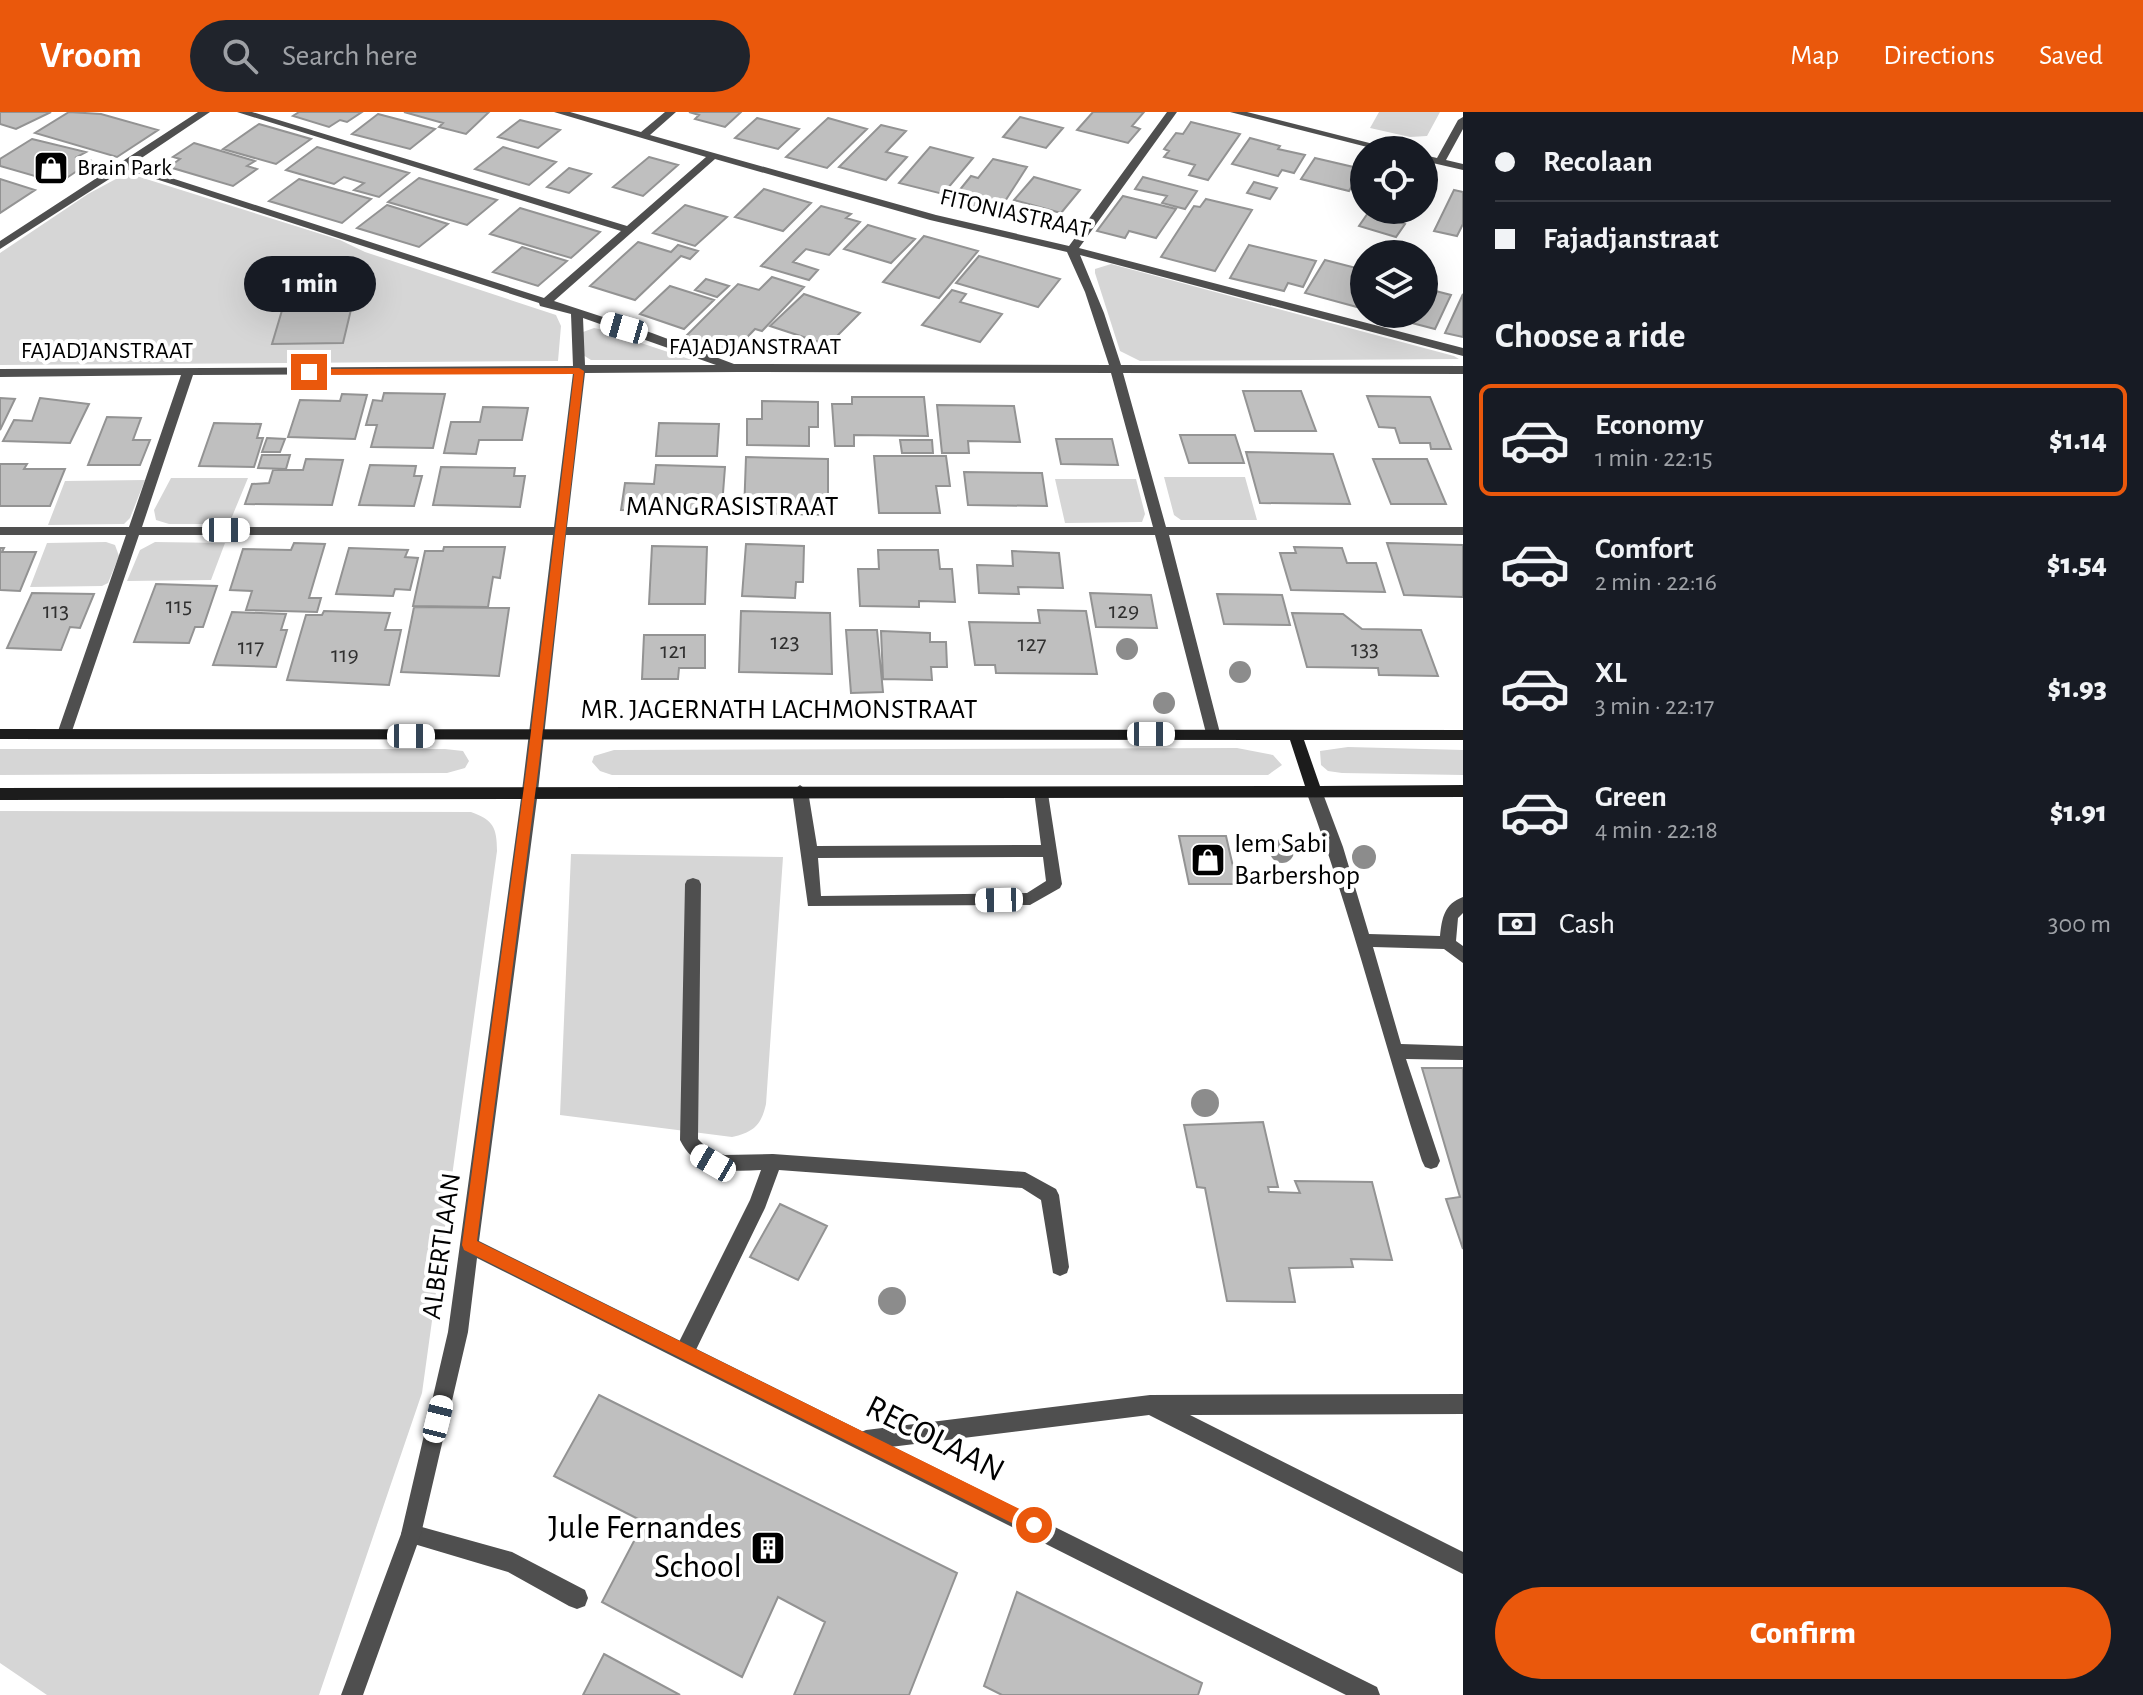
<!DOCTYPE html>
<html lang="en">
<head>
<meta charset="utf-8">
<style>
  body { margin:0; font-family:"Alegreya Sans",sans-serif; background:#20242c; color:#f1f3f6; height:100vh; display:flex; flex-direction:column; font-size:30px; white-space:nowrap }
  * { box-sizing:border-box; margin:0 }
  p { font-size:26px; color:#9ea1a6 }
  .icon { flex:none; width:44px; height:44px; fill:none; stroke:currentColor; stroke-width:2; stroke-linecap:round; stroke-linejoin:round }
  .map { position:relative; flex:1; overflow:hidden }
  .drawer { display:flex; flex-direction:column; background:#171b24; width:680px }
  .drawer>* { flex:none }
  .banner { display:grid; align-content:center; height:176px; padding:0 32px; background:#171b24 }
  .controls { position:absolute; left:1350px; top:24px; display:grid; gap:16px }
  .controls a { display:grid; place-items:center; width:88px; height:88px; border-radius:50%; background:#171b24; box-shadow:0 8px 32px #0002; font-size:40px }
  .end { position:absolute; width:36px; height:36px; margin:-18px; border:10px solid #ea580c; background:#fff; box-shadow:0 0 0 4px #fff }
  .from { border-radius:50% }
  .bubble { position:absolute; height:56px; border-radius:28px; background:#171b24; box-shadow:0 8px 32px #0002; font-size:26px; font-weight:800; line-height:56px; text-align:center }
  .car { position:absolute; width:24px; height:48px; margin:-24px -12px; border-radius:10px; box-shadow:0 0 6px 2px #0007; background:linear-gradient(#fff 24%,#345 0 40%,#fff 0 76%,#345 0 86%,#fff 0) }
  .banner b { display:flex; align-items:center; gap:28px; height:76px; font-size:30px }
  .banner b+b { border-top:2px solid #363941 }
  .banner i { width:20px; height:20px; background:#f1f3f6 }
  ul { padding:0; list-style:none }
  li { display:flex; align-items:center; gap:24px; height:112px; margin:0 16px 12px; padding:0 16px; border:4px solid transparent; border-radius:12px }
  li div { flex:1 }
  li b { display:block; font-size:30px }
  li em { font-style:normal; font-weight:800 }
  li.selected { border-color:#ea580c }
  li>.icon { width:72px; height:72px; stroke-width:1.5 }
  h2 { padding:0 32px; font-size:36px; line-height:96px }
  .pay { display:flex; align-items:center; gap:20px; height:88px; padding:0 32px; font-size:30px }
  .pay p { margin-inline-start:auto }
  .button { display:flex; gap:16px; margin-top:auto; padding:16px 32px }
  .button a { flex:1; height:92px; border-radius:48px; background:#ea580c; color:#fff; font-size:32px; font-weight:800; line-height:92px; text-align:center }
  header { display:flex; align-items:center; gap:48px; box-sizing:border-box; height:112px; padding:0 40px; background:#ea580c; color:#fff }
  header strong { font-size:38px }
  nav { display:flex; gap:44px; margin-inline-start:auto; font-size:28px }
  .search { width:560px; height:72px; background:#20242c; display:flex; align-items:center; gap:20px; box-sizing:border-box; padding:0 28px; border-radius:44px; color:#9ea1a6; font-size:30px }
  main { display:flex; flex:1; min-height:0 }
  .map>svg:first-child { display:block }
  .green { fill:#d6d6d6 }
  .building { fill:#bfbfbf; stroke:#939393; stroke-width:2 }
  .lines { fill:none; stroke-linecap:round; stroke-linejoin:round }
  .lane { fill:#4f4f4f; fill-rule:evenodd }
  .street { fill:#4f4f4f; fill-rule:evenodd }
  .secondary { fill:#1c1c1c; fill-rule:evenodd }
  .tree { fill:#8c8c8c }
  .route { fill:#ea580c }
  .labels { text-anchor:middle; dominant-baseline:central; stroke-width:8; stroke-linejoin:round; paint-order:stroke }
  .far-poi-label { font-size:24px; fill:#000; stroke:#fff; text-anchor:start }
  .far-street-label { font-size:24px; fill:#000; stroke:#fff }
  .number-label { font-size:24px; fill:#303030 }
  .street-label { font-size:28px; fill:#000; stroke:#fff }
  .poi-label { font-size:28px; fill:#000; stroke:#fff; text-anchor:start }
  .near-street-label { font-size:34px; fill:#000; stroke:#fff }
  .near-poi-label { font-size:34px; fill:#000; stroke:#fff; text-anchor:end }
</style>
</head>
<body>
<header>
<strong>Vroom</strong>
<div class="search"><svg class="icon" aria-label="search" viewBox="0 0 24 24"><circle cx="10" cy="10" r="6"/><path d="M15 15l6 6"/></svg>Search here</div>
<nav><a>Map</a><a>Directions</a><a>Saved</a></nav>
</header>
<main>
<div class="map">
<svg width="1463" height="1583" viewBox="0 0 1463 1583">
  <rect width="100%" height="100%" fill="#fff"/>
  <path class="green" d="M1379,0H1440L1427,24L1410,25L1370,16Z
    M127,61L340,128L365,140L556,203L561,214L558,249L0,253V141L88,82Z
    M1111,152L1454,244L1459,247L1140,249L1120,239L1095,161V157Z
    M594,216L599,217L692,248H591L583,243V220Z
    M1164,365H1245L1257,408H1181L1174,403Z
    M171,366H248L229,412H169L156,408L154,398Z
    M1055,367H1136L1145,402L1142,410L1065,411Z
    M145,368L130,406L124,412L48,413L65,369Z
    M106,430L115,433L119,444L108,471L102,474L30,475L47,431Z
    M155,430L225,431L211,468L127,469L140,438Z
    M1348,635L1463,638V663L1342,661L1328,659L1321,653L1320,639Z
    M1237,636L1273,643L1282,653L1268,663H612L600,659L592,650L594,644L614,638Z
    M0,637H445L463,639L469,649L465,656L447,661L0,663Z
    M0,699L471,700C493,708 497,715 497,739L422,1281L319,1583H47L0,1551Z
    M571,742L783,745L766,992C761,1014 753,1020 732,1025L560,1003Z"/>
  <path class="building" d="M0,0H51L16,17L0,12Z
    M69,0L101,2L158,18L117,45L35,21Z
    M299,0H362L347,10L340,8L329,15L293,4Z
    M404,0H489L466,22L439,15L443,11Z
    M689,0H741L725,15L695,7L699,3Z
    M1093,0H1144L1132,14L1140,17L1128,31L1077,18Z
    M378,2L435,17L410,37L352,22Z
    M1020,5L1063,16L1046,36L1003,25Z
    M757,6L799,17L778,37L735,26Z
    M828,6L867,17L827,56L786,45Z
    M520,8L560,18L538,36L498,25Z
    M1191,10L1240,22L1208,68L1189,63L1195,53L1164,45L1169,39L1164,37L1176,21L1183,22Z
    M259,12L311,27L276,52L223,37Z
    M881,13L906,19L886,40L907,45L886,68L839,55Z
    M1250,26L1280,34L1278,37L1305,43L1294,61L1282,58L1278,64L1232,52Z
    M32,27L86,40L77,45L92,49L59,71L0,54V47Z
    M194,31L255,49L247,54L257,57L233,74L169,55L180,47L173,45Z
    M317,35L409,61L379,85L354,78L364,71L344,65L334,72L286,58Z
    M503,35L556,50L529,73L475,57Z
    M930,35L973,46L943,82L899,71Z
    M649,45L678,53L643,84L613,75Z
    M1315,46L1362,57L1349,79L1301,67Z
    M993,47L1027,55L1000,97L993,95L991,99L964,92L966,88L954,85L971,64L978,66Z
    M569,56L591,62L569,81L547,75Z
    M1034,65L1080,78L1061,101L1014,88Z
    M1143,65L1197,79L1185,97L1162,91L1167,84L1135,77Z
    M419,66L497,88L467,113L388,90Z
    M0,67L35,78L0,101Z
    M299,67L371,87L342,111L269,89Z
    M1254,70L1277,76L1270,87L1247,81Z
    M764,77L811,91L783,119L735,105Z
    M1454,78L1463,80V112L1457,124L1434,119Z
    M1123,84L1176,97L1156,126L1129,119L1125,126L1097,119Z
    M1206,87L1252,98L1215,159L1161,145L1194,94L1200,95Z
    M387,93L448,112L419,135L357,116Z
    M685,93L727,105L695,134L653,121Z
    M821,94L851,102L846,106L860,110L829,143L806,137L793,150L818,158L809,168L761,154Z
    M520,96L600,120L571,146L490,122Z
    M1368,101L1405,112L1396,125L1359,114Z
    M868,113L915,127L891,151L844,137Z
    M924,124L978,139L939,186L883,170Z
    M638,130L671,140L678,133L698,139L690,147L681,144L635,188L590,174Z
    M1249,133L1316,149L1303,175L1288,171L1284,179L1230,166Z
    M522,135L567,149L538,174L493,160Z
    M979,144L1060,167L1038,195L956,171Z
    M1325,148L1364,158V182L1357,195L1305,181Z
    M772,165L804,175L762,219L755,217L734,239L686,224L738,172L759,178Z
    M706,167L729,174L717,185L695,178Z
    M670,174L714,188L684,217L640,202Z
    M1424,176L1451,183L1435,217L1385,204L1424,202Z
    M952,178L966,182L960,190L1002,202L980,230L922,213Z
    M804,182L860,201L828,233L770,214Z
    M1463,182V225L1445,221Z
    M286,185H354L343,231L272,232Z
    M1243,279H1301L1316,319H1255Z
    M384,281L445,282L433,336L371,335L377,313H366L373,288L382,289Z
    M342,282L367,283L355,327L288,325L300,288L340,289Z
    M1367,284L1430,285L1451,337H1431L1430,331H1400L1395,316L1379,315Z
    M852,285H924L928,324L854,323V334H835L832,292H852Z
    M0,286L15,287L0,318Z
    M40,286L89,292L70,331L3,329L14,308L32,309Z
    M762,289L818,290V315H809V334L747,333V307H762Z
    M937,293L1014,294L1020,330L968,329L969,341H942Z
    M483,295L528,296L522,328H479L476,342L444,341L451,310H480Z
    M107,305L141,306L133,328H150L140,353H88Z
    M214,311L261,312L257,326H263L254,355L199,354Z
    M659,311L719,312L717,344H656Z
    M1180,323H1235L1244,351H1189Z
    M267,326L285,327L280,340H262Z
    M1056,327H1112L1118,353L1061,352Z
    M900,328H932L933,341H902Z
    M1246,340L1333,342L1350,392L1260,391Z
    M262,343H290L286,357L258,356Z
    M874,344H946L950,374H936L940,401H879Z
    M746,345L828,347V403L744,401Z
    M306,347L343,348L332,393L245,392L252,372L269,371L273,358H303Z
    M1373,347H1427L1446,392H1391Z
    M0,352H27L24,357H65L50,394H0Z
    M370,353L416,354L414,364H422L414,394L359,393Z
    M656,353L725,355L722,394L704,393V400L621,398L625,371L654,372Z
    M441,355L515,356L514,364H525L520,395L433,393Z
    M964,360L1042,361L1047,394L968,393Z
    M294,431L325,432L309,486H321L317,500L246,498L252,479L230,478L243,437L291,438Z
    M1387,431L1463,433V485L1404,483Z
    M746,432L804,434L803,470H796L795,486L742,484Z
    M652,434L707,435L705,492H649Z
    M444,435H505L500,466L493,465L488,495L413,494L425,439H443Z
    M1294,435L1342,436L1347,451H1376L1385,480L1291,478L1280,441H1296Z
    M0,436H4L2,440H36L20,479L0,478Z
    M349,436L408,438L405,445L418,446L410,478L395,477L393,484L336,482Z
    M878,438H938L940,457H952L955,490L919,489V495L860,494L858,457H879Z
    M1012,439L1059,441L1063,476L1018,475L1019,482L979,481L977,453L1013,454Z
    M156,472L217,474L203,515H195L189,531L134,530Z
    M32,481L94,482L80,516L70,515L61,538L7,536Z
    M1090,481L1151,483L1157,516L1096,515Z
    M1217,482L1282,483L1290,513L1224,512Z
    M414,495L509,496L499,564L401,560Z
    M1038,498L1086,499L1097,562L996,561L995,553H975L969,510L1040,511Z
    M324,499L390,501L385,518H401L389,573L287,568L306,503H322Z
    M741,499L830,501L832,562L739,560Z
    M232,500L286,502L281,518H287L276,555L213,553Z
    M1292,501L1343,502L1362,517L1421,518L1438,564L1379,563L1378,556L1307,555Z
    M846,518H877L883,580L851,581Z
    M881,519L930,521V530H946L947,555H931L932,568L883,567Z
    M644,523H705V556H679L678,567H642Z
    M1179,724H1226L1237,772H1189Z
    M1422,956H1463V1137L1446,1087L1460,1085Z
    M1263,1010L1278,1075H1268L1269,1080L1300,1081L1295,1069L1372,1070L1392,1148L1351,1147L1353,1155L1289,1156L1295,1190L1227,1189L1205,1076L1197,1075L1184,1013Z
    M780,1092L827,1114L798,1168L750,1145Z
    M599,1283L957,1461L909,1583H794L825,1510L778,1485L742,1565L602,1490L644,1410L554,1364Z
    M1017,1480L1202,1571L1198,1583H1002L984,1574Z
    M604,1542L680,1583H583Z"/>
  <g class="lines">
    <path class="lane" d="M800,673L808,679L817,734L1041,733L1034,679L1037,675H1047L1062,772L1060,776L1030,793L808,794L792,679ZM1043,745L1046,769L1027,781L821,784L818,746Z
      M1314,673L1322,679L1343,735L1369,822L1440,824C1442,806 1444,792 1463,785V801L1458,806L1456,829L1463,834V851L1444,837L1373,835L1401,932L1463,934V948L1406,947L1440,1049L1437,1055L1431,1057L1425,1055L1422,1049C1382,926 1351,800 1306,679Z
      M693,766L699,768L701,772L698,1027L710,1039L725,1043L773,1042L1025,1060L1056,1077L1059,1083L1069,1155L1067,1161L1060,1164L1053,1161L1041,1088L1022,1076L779,1058L765,1096L692,1246L685,1248L678,1246L675,1239L678,1232L750,1088L761,1058C729,1060 696,1061 680,1028L685,772L687,768Z
      M1463,1282V1302L1190,1303L1463,1440V1462L1149,1303L866,1338L859,1335L856,1328L859,1321L866,1318L1150,1283Z
      M411,1412L512,1440L585,1478L588,1486L585,1494L577,1497L569,1494L508,1460L404,1429L401,1422L404,1415Z"/>
    <path class="street" d="M198,0H210L131,53L544,186L621,119L237,0H252L627,114L706,45L554,0H570L641,20L665,0H676L650,23L936,103L1069,134L1167,0H1177L1079,136L1463,236V244L1080,143L1104,201L1121,253L1463,254V262L1123,261L1166,415H1463V423H1169L1220,621L1213,626L1206,621L1155,423H566L538,679L479,1129L1377,1575L1380,1583H1346L477,1146L468,1220L421,1422L363,1583H341L401,1422L448,1220L522,679L553,423H139L71,622L69,626H59L57,622L126,423H0V415H129L181,263L0,265V257L573,254L571,202L540,194L539,191L125,57L0,137V129ZM715,47L930,108L1067,140L1085,180L1109,253L734,252L652,221L554,189ZM583,206L716,253H585ZM737,260L1111,261L1153,415H567L585,261ZM573,261L554,415H142L193,263Z
      M1230,0H1247L1397,38H1379Z
      M1463,5V17L1446,48L1463,52V58L1424,49V43L1437,46L1458,8Z"/>
    <path class="secondary" d="M0,617L1463,618V628H1304L1320,674L1463,673V685L0,688V676L1305,674L1290,628L0,627Z"/>
  </g>
  <g class="tree">
    <circle cx="1127" cy="537" r="11"/>
    <circle cx="1240" cy="560" r="11"/>
    <circle cx="1164" cy="591" r="11"/>
    <circle cx="1282" cy="739" r="12"/>
    <circle cx="1364" cy="745" r="12"/>
    <circle cx="1205" cy="991" r="14"/>
    <circle cx="892" cy="1189" r="14"/>
  </g>
  <path class="route" d="M579,256L584,259L539,652L477,1129L1040,1407V1419L1034,1422L464,1138L462,1133L527,652L574,262L309,263L304,260L309,257Z"/>
  <defs>
    <g id="shop-square" transform="scale(1.8)"><rect x="-9" y="-9" width="18" height="18" rx="4" fill="#000" stroke="#fff"/><path d="M-5-2.5h2.3a2.7 3.5 0 0 1 5.4 0H5L5.5 6h-11ZM-1.5-2.5h3a1.5 2.3 0 0 0-3 0Z" fill="#fff"/></g>
    <g id="building-square" transform="scale(1.8)"><rect x="-9" y="-9" width="18" height="18" rx="4" fill="#000" stroke="#fff"/><path d="M-4-6H4V6H1V3H-1V6H-4ZM-2.5-4.3h1.7v1.8h-1.7ZM.8-4.3h1.7v1.8H.8ZM-2.5-1h1.7V.8h-1.7ZM.8-1h1.7V.8H.8Z" fill="#fff"/></g>
  </defs>
  <g fill-rule="evenodd">
    <use href="#shop-square" x="51" y="56"/>
    <use href="#shop-square" x="1208" y="748"/>
    <use href="#building-square" x="768" y="1436"/>
  </g>
  <g class="labels">
    <g class="far-poi-label">
      <text x="77" y="56">Brain Park</text>
    </g>
    <g class="far-street-label">
      <text transform="translate(1015 102) rotate(13)">FITONIASTRAAT</text>
      <text x="755" y="235">FAJADJANSTRAAT</text>
      <text x="107" y="239">FAJADJANSTRAAT</text>
    </g>
    <g class="number-label">
      <text x="179" y="494">115</text>
      <text x="56" y="499">113</text>
      <text x="1124" y="499">129</text>
      <text x="785" y="530">123</text>
      <text x="1032" y="532">127</text>
      <text x="251" y="535">117</text>
      <text x="1365" y="537">133</text>
      <text x="674" y="539">121</text>
      <text x="345" y="543">119</text>
    </g>
    <g class="street-label">
      <text x="732" y="395">MANGRASISTRAAT</text>
      <text x="779" y="598">MR. JAGERNATH LACHMONSTRAAT</text>
      <text transform="translate(442 1134) rotate(-82)">ALBERTLAAN</text>
    </g>
    <g class="poi-label">
      <text x="1234" y="732">Iem Sabi<tspan x="1234" dy="32">Barbershop</tspan></text>
    </g>
    <g class="near-street-label">
      <text transform="translate(935 1327) rotate(27)">RECOLAAN</text>
    </g>
    <g class="near-poi-label">
      <text x="742" y="1416">Jule Fernandes<tspan x="742" dy="39">School</tspan></text>
    </g>
  </g>
</svg>
<div class="controls">
<a><svg class="icon" aria-label="locate" viewBox="0 0 24 24"><circle cx="12" cy="12" r="6"/><path d="M12 2v4M12 18v4M2 12h4M18 12h4"/></svg></a>
<a><svg class="icon" aria-label="layers" viewBox="0 0 24 24"><path d="M12 4l9 5-9 5-9-5zM3 14l9 5 9-5"/></svg></a>
</div>
<i class="end from" style="left:1034px;top:1413px"></i>
<i class="end" style="left:309px;top:260px"></i>
<div class="bubble" style="left:244px;top:144px;width:132px">1 min</div>
<i class="car" style="left:624px;top:216px;rotate:286deg"></i>
<i class="car" style="left:226px;top:418px;rotate:90deg"></i>
<i class="car" style="left:1151px;top:622px;rotate:90deg"></i>
<i class="car" style="left:411px;top:624px;rotate:90deg"></i>
<i class="car" style="left:999px;top:788px;rotate:269deg"></i>
<i class="car" style="left:713px;top:1051px;rotate:300deg"></i>
<i class="car" style="left:438px;top:1307px;rotate:14deg"></i>
</div>
<section class="drawer">
<div class="banner">
<b><i class="from"></i>Recolaan</b>
<b><i></i>Fajadjanstraat</b>
</div>
<h2>Choose a ride</h2>
<ul>
<li class="selected"><svg class="icon" aria-label="car" viewBox="0 0 24 24"><path d="M5 17H2v-5l4-1 3-4h7l3 4 3 1v5h-3M9 17h6M6 11h13"/><circle cx="7" cy="17" r="2"/><circle cx="17" cy="17" r="2"/></svg><div><b>Economy</b><p>1 min · 22:15</p></div><em>$1.14</em></li>
<li><svg class="icon" aria-label="car" viewBox="0 0 24 24"><path d="M5 17H2v-5l4-1 3-4h7l3 4 3 1v5h-3M9 17h6M6 11h13"/><circle cx="7" cy="17" r="2"/><circle cx="17" cy="17" r="2"/></svg><div><b>Comfort</b><p>2 min · 22:16</p></div><em>$1.54</em></li>
<li><svg class="icon" aria-label="car" viewBox="0 0 24 24"><path d="M5 17H2v-5l4-1 3-4h7l3 4 3 1v5h-3M9 17h6M6 11h13"/><circle cx="7" cy="17" r="2"/><circle cx="17" cy="17" r="2"/></svg><div><b>XL</b><p>3 min · 22:17</p></div><em>$1.93</em></li>
<li><svg class="icon" aria-label="car" viewBox="0 0 24 24"><path d="M5 17H2v-5l4-1 3-4h7l3 4 3 1v5h-3M9 17h6M6 11h13"/><circle cx="7" cy="17" r="2"/><circle cx="17" cy="17" r="2"/></svg><div><b>Green</b><p>4 min · 22:18</p></div><em>$1.91</em></li>
</ul>
<div class="pay"><svg class="icon" aria-label="cash" viewBox="0 0 24 24"><path d="M3 7h18v10H3z"/><circle cx="12" cy="12" r="2"/></svg>Cash<p>300 m</p></div>
<div class="button"><a>Confirm</a></div>
</section>
</main>
</body>
</html>
